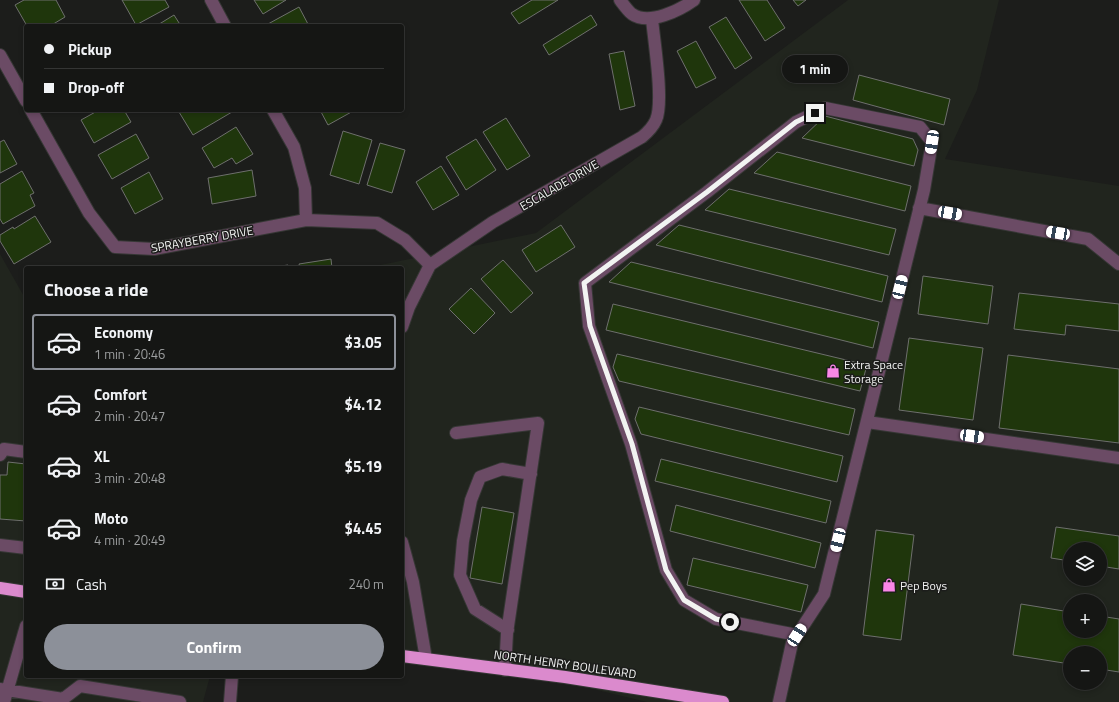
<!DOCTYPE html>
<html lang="en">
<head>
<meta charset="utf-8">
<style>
  body { margin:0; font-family:"Titillium Web",sans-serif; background:#1e1f1d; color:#f1f3f6; height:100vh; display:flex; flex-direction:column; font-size:15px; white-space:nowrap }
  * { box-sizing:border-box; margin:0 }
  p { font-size:13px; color:#9d9fa0 }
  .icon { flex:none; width:22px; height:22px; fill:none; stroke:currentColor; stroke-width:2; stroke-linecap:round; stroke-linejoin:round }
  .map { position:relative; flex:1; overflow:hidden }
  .details { position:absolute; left:24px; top:266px; width:380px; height:412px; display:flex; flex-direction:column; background:#151614; border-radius:4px; box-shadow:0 2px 6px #0003,0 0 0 1px #343534 }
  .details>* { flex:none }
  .top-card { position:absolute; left:24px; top:24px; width:380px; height:88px; border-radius:4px; box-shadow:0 2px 6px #0003,0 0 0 1px #343534; display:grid; align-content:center; height:88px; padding:0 20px; background:#151614 }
  .buttons { position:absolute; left:1063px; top:542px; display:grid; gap:8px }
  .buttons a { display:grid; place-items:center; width:44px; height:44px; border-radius:50%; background:#151614; box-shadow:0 2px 6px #0003,0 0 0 1px #343534; font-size:20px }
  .end { position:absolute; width:18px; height:18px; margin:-9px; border:5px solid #f2f3f2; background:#111; box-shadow:0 0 0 2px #111 }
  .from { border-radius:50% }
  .bubble { position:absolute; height:28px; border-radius:14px; background:#151614; box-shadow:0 2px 6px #0003,0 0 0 1px #343534; font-size:13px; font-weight:700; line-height:28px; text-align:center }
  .car { position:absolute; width:12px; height:24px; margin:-12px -6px; border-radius:5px; box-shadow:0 0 3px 1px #0007; background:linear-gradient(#fff 24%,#345 0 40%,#fff 0 76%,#345 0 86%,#fff 0) }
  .top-card b { display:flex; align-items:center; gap:14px; height:38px; font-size:15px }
  .top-card b+b { border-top:1px solid #343534 }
  .top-card i { width:10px; height:10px; background:#f1f3f6 }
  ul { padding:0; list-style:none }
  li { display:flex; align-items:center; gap:12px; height:56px; margin:0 8px 6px; padding:0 12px; border:2px solid transparent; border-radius:4px }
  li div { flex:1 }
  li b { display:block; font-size:15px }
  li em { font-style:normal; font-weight:700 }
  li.on { border-color:#8c9099 }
  li>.icon { width:36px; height:36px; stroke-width:1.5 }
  h2 { padding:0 20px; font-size:18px; line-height:48px }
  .pay { display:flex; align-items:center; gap:10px; height:44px; padding:0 20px; font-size:15px }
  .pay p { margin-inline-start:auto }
  .button { display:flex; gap:8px; margin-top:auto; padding:8px 20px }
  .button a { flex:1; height:46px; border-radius:24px; background:#8c9099; color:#fff; font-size:16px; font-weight:700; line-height:46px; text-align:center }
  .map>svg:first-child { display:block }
  .built { fill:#21251e; fill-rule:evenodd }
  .building { fill:#1f360c; stroke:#6e6f6d }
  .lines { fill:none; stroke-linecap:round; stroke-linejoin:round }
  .minor-casing { stroke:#363735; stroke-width:14 }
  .highway-casing { stroke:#363735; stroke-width:14 }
  .minor { stroke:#6b4b65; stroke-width:12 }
  .highway { stroke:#db8acd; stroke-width:12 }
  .route { stroke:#f2f3f2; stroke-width:5 }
  .labels { text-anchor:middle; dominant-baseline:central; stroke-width:3; stroke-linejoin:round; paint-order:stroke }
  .street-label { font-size:12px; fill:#f2f3f2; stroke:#1c1d1b }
  .poi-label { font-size:12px; fill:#f2f3f2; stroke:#1c1d1b; text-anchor:start }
</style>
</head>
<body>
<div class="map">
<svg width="1119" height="702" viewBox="0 0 1119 702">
  <rect width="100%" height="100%" fill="#1c1d1b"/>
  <path class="built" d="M848,0H999L977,90L945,159L1119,186V702H647L489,664L402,655V268H366L536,233ZM1070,549H1100V579H1070ZM1070,601H1100V631H1070ZM1070,653H1100V683H1070Z
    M0,254L26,300V676H210L203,702H0Z"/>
  <path class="building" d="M24,0H56L65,17L50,26H27L15,5Z
    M122,0H165L169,7L136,25Z
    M254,0H286L263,14Z
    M532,0H558L519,24L511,13Z
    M739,0H767L785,28L765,41Z
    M793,0H806L798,6Z
    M299,7L309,26H269L268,24Z
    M174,15L181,26H156Z
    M591,15L597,25L549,55L543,45Z
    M726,17L752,58L735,69L709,27Z
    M696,41L716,78L696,88L677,51Z
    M624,51L635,106L620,110L609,54Z
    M859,75L950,99L944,125L853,100Z
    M99,110H124L131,122L94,143L81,120Z
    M183,110H231L232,112L193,135L179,112Z
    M320,110H355L328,125Z
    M825,116L913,139L918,150L914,166L802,138Z
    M506,118L530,156L507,170L483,132Z
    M236,127L253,154L236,164L232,158L214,168L202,148Z
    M343,131L372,140L359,184L330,175Z
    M136,134L149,158L112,179L98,155Z
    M476,139L496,170L466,190L446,157Z
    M4,140L17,164L0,173V142Z
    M380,143L405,150L392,193L367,185Z
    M777,152L911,186L905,211L754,173Z
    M441,166L459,195L433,210L416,182Z
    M252,170L256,196L212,204L208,178Z
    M22,171L34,193L30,195L35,206L3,224L0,219V184Z
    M149,172L163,199L135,214L121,188Z
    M729,189L896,229L889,255L705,210Z
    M35,216L51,242L14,264L0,241V235L13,227L14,229Z
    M561,225L575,247L536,272L522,250Z
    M679,225L888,276L882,302L656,245Z
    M331,259L332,268H300L299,264Z
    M503,260L533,293L511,313L481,279Z
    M631,262L879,322L873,348L609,282Z
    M288,265V268H266Z
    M923,276L993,286L988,324L918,314Z
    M471,288L495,313L474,334L449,309Z
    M1019,293L1119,304V331L1066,325L1065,335L1014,329Z
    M613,304L867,365L860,391L606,330Z
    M909,338L983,348L973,420L899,410Z
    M617,354L855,409L849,435L619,381L613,367Z
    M1008,355L1119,369V443L999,428Z
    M639,407L843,456L837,482L641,434L635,419Z
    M661,459L831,501L826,523L655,481Z
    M8,462L26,464V521L0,519V475H7Z
    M676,505L821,543L815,568L670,531Z
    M482,507L514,513L502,584L470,578Z
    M1056,527L1119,536V569L1100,566V549H1070V561L1051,558Z
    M876,530L914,535L901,640L863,635Z
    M693,558L808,585L801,612L687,585Z
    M1021,604L1070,612V631H1100V616L1119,619V672L1100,669V653H1070V664L1013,655Z"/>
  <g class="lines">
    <g class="minor-casing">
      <path id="minor" d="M211,0L225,26
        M620,0C623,4 628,11 632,14C649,26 680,10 694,0
        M0,55L26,101
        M31,110L89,213L115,247L154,249L306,220L377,223L405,240L430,265
        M273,110L294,147L305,188L306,220
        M919,208L1088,239L1119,264
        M402,327L409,307L430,265L493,222L642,137C648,132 653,127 656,120C664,102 654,41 652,19
        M867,422L1119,458
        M456,433L538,423L507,633L505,670
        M0,455L4,449L26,452
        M402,542L413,582L426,659
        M0,545L26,548
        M508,630L475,609L460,575L463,541L471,500L480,477L502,469L531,474
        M0,689L63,699L80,686L180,702
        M4,702L26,626
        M230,702L232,676
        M779,702L792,643L824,594L924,190L932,142L920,127L825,108L796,122L707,192L585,283L589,326L631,444L666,570L684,600L716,619L797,635"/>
    </g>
    <g class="highway-casing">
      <path id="highway" d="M0,588L26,592
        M402,656L565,677L723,702"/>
    </g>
    <use href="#minor" class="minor"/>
    <use href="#highway" class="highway"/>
  </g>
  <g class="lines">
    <path class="route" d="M730,622L716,619L684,600L666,570L632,444L590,326L584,283L707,192L796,122L815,113"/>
  </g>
  <defs>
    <g id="shop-bare" transform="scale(1.08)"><path d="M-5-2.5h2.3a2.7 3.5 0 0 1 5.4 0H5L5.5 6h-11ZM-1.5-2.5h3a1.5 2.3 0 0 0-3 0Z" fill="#fa87e7" stroke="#1c1d1b" stroke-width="2.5" paint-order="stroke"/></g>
  </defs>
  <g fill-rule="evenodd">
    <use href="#shop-bare" x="833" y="371"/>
    <use href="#shop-bare" x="889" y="585"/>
  </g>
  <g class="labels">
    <g class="street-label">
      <text transform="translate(559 185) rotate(-30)">ESCALADE DRIVE</text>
      <text transform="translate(202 239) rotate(-10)">SPRAYBERRY DRIVE</text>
      <text transform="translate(565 664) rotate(8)">NORTH HENRY BOULEVARD</text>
    </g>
    <g class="poi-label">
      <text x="844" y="364">Extra Space<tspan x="844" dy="14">Storage</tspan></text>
      <text x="900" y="585">Pep Boys</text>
    </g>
  </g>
</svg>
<div class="buttons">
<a><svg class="icon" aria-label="layers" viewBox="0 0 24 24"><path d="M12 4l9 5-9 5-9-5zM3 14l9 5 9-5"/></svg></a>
<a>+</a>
<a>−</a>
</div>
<i class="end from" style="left:730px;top:622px"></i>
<i class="end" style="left:815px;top:113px"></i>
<div class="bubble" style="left:782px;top:55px;width:66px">1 min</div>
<i class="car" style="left:932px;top:142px;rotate:189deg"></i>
<i class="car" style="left:950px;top:213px;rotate:100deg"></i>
<i class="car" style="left:1058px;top:233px;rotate:280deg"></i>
<i class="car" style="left:900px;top:287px;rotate:14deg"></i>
<i class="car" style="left:972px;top:436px;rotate:98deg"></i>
<i class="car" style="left:838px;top:540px;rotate:194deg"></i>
<i class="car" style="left:797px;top:635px;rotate:33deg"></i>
<div class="top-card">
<b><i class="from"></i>Pickup</b>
<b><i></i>Drop-off</b>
</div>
<section class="details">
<h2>Choose a ride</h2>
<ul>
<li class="on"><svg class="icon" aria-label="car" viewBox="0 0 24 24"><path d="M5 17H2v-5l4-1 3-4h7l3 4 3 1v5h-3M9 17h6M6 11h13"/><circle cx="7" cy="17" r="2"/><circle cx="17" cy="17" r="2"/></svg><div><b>Economy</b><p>1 min · 20:46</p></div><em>$3.05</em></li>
<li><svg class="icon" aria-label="car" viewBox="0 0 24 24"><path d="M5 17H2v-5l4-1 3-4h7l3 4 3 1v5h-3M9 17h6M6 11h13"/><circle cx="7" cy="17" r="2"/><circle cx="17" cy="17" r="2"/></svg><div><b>Comfort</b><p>2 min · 20:47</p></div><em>$4.12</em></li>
<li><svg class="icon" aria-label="car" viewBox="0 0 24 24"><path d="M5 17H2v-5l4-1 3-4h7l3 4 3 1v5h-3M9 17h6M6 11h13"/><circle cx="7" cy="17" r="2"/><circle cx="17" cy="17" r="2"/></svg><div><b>XL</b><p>3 min · 20:48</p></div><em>$5.19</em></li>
<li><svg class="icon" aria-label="car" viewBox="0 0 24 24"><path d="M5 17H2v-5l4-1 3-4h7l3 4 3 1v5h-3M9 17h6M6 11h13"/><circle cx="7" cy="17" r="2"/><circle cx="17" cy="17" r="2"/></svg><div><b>Moto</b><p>4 min · 20:49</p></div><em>$4.45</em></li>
</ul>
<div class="pay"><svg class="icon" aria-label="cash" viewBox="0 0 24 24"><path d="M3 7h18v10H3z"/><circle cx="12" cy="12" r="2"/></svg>Cash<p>240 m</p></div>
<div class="button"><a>Confirm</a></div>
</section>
</div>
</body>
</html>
